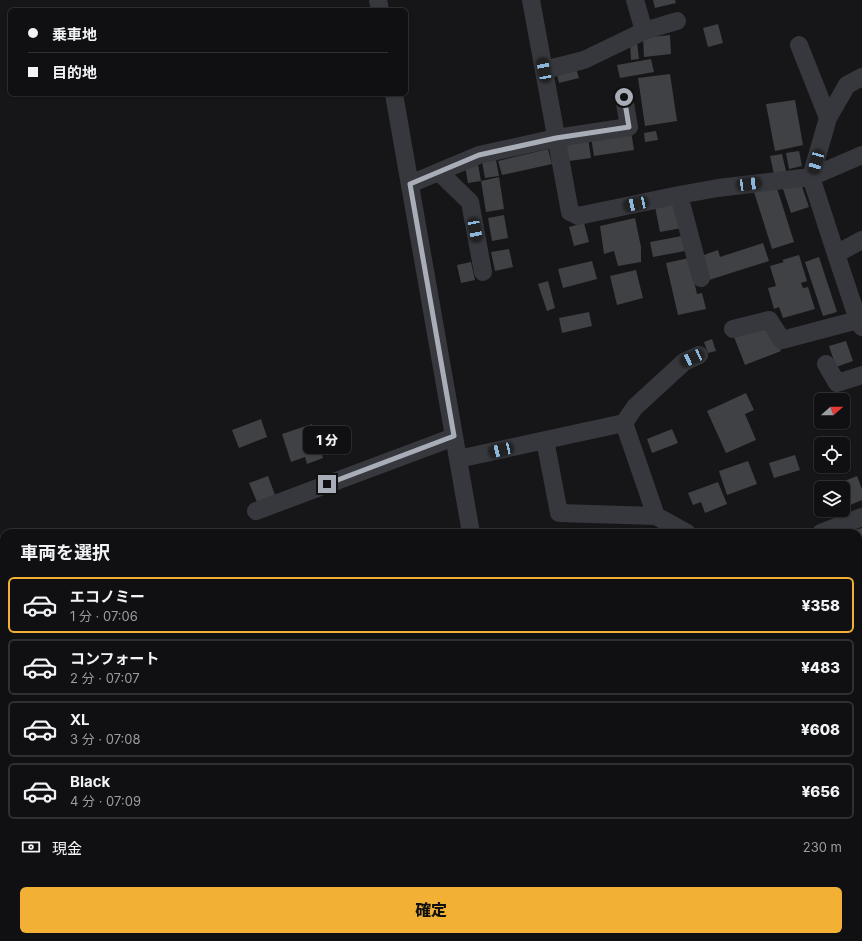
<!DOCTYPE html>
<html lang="ja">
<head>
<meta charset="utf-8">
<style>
  body { margin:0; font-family:Inter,"Noto Sans JP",sans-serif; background:#19191b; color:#f1f3f6; height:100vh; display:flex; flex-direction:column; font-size:15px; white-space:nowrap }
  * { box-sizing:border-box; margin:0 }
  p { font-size:13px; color:#9c9d9f }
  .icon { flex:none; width:22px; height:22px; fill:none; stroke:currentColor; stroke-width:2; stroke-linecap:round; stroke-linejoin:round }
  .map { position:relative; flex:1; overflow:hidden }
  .drawer { position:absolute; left:0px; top:529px; width:862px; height:412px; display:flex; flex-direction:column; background:#101012; border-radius:12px 12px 0 0; box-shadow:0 1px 3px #0004,0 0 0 1px #303032 }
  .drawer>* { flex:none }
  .hud { position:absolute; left:8px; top:8px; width:400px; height:88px; border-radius:6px; box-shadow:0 1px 3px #0004,0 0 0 1px #303032; display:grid; align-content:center; height:88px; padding:0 20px; background:#101012 }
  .needle { width:26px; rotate:69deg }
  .tools { position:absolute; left:814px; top:393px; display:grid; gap:8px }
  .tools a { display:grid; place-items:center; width:36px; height:36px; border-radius:6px; background:#101012; box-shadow:0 1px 3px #0004,0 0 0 1px #303032; font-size:20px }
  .end { position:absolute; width:18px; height:18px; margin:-9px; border:5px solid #a8adb8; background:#111; box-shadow:0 0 0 2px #111 }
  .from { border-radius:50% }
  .bubble { position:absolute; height:28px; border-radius:6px; background:#101012; box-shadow:0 1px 3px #0004,0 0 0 1px #303032; font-size:13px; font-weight:800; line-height:28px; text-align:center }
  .car { position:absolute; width:12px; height:24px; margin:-12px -6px; border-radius:5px; box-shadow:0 0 3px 1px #0007; background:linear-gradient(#222 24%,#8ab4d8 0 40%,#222 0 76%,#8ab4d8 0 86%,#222 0) }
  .hud b { display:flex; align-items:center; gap:14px; height:38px; font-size:15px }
  .hud b+b { border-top:1px solid #303032 }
  .hud i { width:10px; height:10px; background:#f1f3f6 }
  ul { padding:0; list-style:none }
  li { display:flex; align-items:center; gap:12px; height:56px; margin:0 8px 6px; padding:0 12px; border:2px solid #303032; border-radius:6px }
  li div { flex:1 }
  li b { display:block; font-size:15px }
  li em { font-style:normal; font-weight:800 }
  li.current { border-color:#f2b134 }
  li>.icon { width:36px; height:36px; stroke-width:1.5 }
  h2 { padding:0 20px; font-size:18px; line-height:48px }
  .pay { display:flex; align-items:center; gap:10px; height:44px; padding:0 20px; font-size:15px }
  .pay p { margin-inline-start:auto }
  .primary-button { display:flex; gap:8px; margin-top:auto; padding:8px 20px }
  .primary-button a { flex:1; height:46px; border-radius:6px; background:#f2b134; color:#111; font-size:16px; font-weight:800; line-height:46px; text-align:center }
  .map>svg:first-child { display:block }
  .green { fill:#1e261f }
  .building { fill:#404145 }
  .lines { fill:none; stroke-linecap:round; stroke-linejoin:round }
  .minor { stroke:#37383d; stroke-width:18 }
  .route { stroke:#a8adb8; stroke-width:5 }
</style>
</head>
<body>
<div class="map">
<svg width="862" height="941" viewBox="0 0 862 941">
  <rect width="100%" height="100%" fill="#161618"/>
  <path class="green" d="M862,931V941H808L812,937H858V932Z"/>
  <path class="building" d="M653,0H675L676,3L655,8Z
    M718,24L723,43L708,47L703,28Z
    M670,35L671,54L644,57L643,38Z
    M630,41H637L639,59L631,60Z
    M651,59L654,72L620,78L617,65Z
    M575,65L579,78L559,83L556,71Z
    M670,74L677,121L645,126L638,78Z
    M795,100L803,145L775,151L766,104Z
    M631,131L634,150L594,156L591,137Z
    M656,131L658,140L645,142L644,133Z
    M588,137L591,158L569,161L565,140Z
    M548,149L552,164L502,175L498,161Z
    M799,151L802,166L789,169L786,153Z
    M782,154L786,171L774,174L770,156Z
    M496,160L499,176L485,178L482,162Z
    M478,164L481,181L499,177L504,209L486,212L481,181L468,183L465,166Z
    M801,184L809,207L791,213L783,189Z
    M776,185L794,242L772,249L754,192Z
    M677,202L682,228L660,232L655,207Z
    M504,215L508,238L492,241L488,218Z
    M635,218L641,247V262L618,266L614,251L604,254L600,226Z
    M584,223L589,242L574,246L569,227Z
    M682,236L685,251L653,257L650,242Z
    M763,243L769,261L709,280L701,256L718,250L720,257Z
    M509,249L513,267L495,271L491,252Z
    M799,255L807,281L801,283L803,288L808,287L815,309L783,318L779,307L774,309L768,288L776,286L770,266L784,262L782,260Z
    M819,257L837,312L823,316L805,262Z
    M689,258L697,294L702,293L706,309L678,315L666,263Z
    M592,261L597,279L563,288L558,269Z
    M471,262L475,280L461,283L457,265Z
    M636,270L643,298L617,305L610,276Z
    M548,281L555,308L547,311L538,284Z
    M589,312L592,326L562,333L559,318Z
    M770,323L781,351L745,365L734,337Z
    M712,339L716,351L708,353L704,342Z
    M846,341L853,361L836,367L829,346Z
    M746,393L754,410L745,414L756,440L726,453L707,411Z
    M261,419L267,437L239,448L232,430Z
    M312,424L323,458L307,464L305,457L291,462L282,434Z
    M672,429L678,443L652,453L647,439Z
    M795,455L800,470L774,478L769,463Z
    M748,461L757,484L727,495L719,471Z
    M268,476L275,495L257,502L249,483Z
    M857,476L862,489V500L843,508V488H827Z
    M718,482L727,504L705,513L701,502L693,505L688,493Z
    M821,490V504L816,492Z
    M823,510H836L825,514Z
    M862,528V565H858V552H860L858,545V533H856L855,530Z
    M862,716V747L858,749V717Z
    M169,937H285L286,940L169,941Z
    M359,937H368L369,941H348L347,939Z
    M509,937H540L541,941H510Z
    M591,937H616L617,940L592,941Z
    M637,937H664V941H637Z"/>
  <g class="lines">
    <path class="minor" d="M378,0L380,10
      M531,0L570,212L578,216L679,195L718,188L811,177L862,155
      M635,0L644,31
      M799,45L828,118L811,177L836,254L858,320L862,327
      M544,70L584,60L644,31L677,21
      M394,94L471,533
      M828,118L847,85L862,77
      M439,172L470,202L483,272
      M410,184L479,155L556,138L629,127L624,97
      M679,195L701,278
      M836,254L862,240
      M733,329L769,320L782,340L858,320
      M826,364L837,383L862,375
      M545,440L559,513L656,516L687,533
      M458,459L624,423
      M256,511L454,437
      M656,516L624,423L635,407L684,362L699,355
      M821,533L862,517
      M858,696L862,695
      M858,793L862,790
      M313,937L314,941
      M373,937L374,941
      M558,937V941
      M131,941L133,937
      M734,941L737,937"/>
  </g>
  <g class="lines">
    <path class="route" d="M327,484L454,436L410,184L479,155L556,138L629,127L624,97"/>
  </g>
</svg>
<div class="tools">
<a><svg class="needle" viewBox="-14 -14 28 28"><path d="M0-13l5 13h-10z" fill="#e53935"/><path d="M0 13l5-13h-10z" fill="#9c9d9f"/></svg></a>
<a><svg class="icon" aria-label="locate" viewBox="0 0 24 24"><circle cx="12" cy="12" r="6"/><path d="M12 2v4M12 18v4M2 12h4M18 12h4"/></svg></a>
<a><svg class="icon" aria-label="layers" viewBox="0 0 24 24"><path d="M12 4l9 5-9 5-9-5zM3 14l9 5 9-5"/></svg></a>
</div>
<i class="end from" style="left:624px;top:97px"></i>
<i class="end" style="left:327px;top:484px"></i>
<div class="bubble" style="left:303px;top:426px;width:48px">1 分</div>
<i class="car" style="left:544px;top:70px;rotate:349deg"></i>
<i class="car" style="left:816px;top:162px;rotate:196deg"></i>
<i class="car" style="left:749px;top:184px;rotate:83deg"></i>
<i class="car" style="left:636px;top:204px;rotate:258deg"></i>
<i class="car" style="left:475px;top:230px;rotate:169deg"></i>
<i class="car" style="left:692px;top:358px;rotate:245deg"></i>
<i class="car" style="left:501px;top:450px;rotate:257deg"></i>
<div class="hud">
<b><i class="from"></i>乗車地</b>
<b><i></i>目的地</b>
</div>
<section class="drawer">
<h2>車両を選択</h2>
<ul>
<li class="current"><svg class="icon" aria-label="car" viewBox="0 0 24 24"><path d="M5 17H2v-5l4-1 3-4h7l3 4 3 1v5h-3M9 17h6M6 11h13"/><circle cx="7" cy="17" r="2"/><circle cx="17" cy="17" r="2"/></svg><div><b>エコノミー</b><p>1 分 · 07:06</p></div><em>¥358</em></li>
<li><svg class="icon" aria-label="car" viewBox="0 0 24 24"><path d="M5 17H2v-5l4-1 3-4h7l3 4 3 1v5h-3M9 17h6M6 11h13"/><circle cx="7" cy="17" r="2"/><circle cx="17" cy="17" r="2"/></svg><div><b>コンフォート</b><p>2 分 · 07:07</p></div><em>¥483</em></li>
<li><svg class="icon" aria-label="car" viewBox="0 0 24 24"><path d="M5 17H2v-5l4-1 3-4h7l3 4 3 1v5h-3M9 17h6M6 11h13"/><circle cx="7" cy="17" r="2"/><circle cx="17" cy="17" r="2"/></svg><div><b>XL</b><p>3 分 · 07:08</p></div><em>¥608</em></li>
<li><svg class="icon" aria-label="car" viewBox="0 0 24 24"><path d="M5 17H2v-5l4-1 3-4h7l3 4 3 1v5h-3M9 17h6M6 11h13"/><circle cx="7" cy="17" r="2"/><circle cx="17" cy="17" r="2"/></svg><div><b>Black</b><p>4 分 · 07:09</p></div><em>¥656</em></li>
</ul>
<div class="pay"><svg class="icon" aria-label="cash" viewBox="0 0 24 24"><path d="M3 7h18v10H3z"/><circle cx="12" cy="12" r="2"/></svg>現金<p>230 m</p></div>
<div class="primary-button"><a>確定</a></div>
</section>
</div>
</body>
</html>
